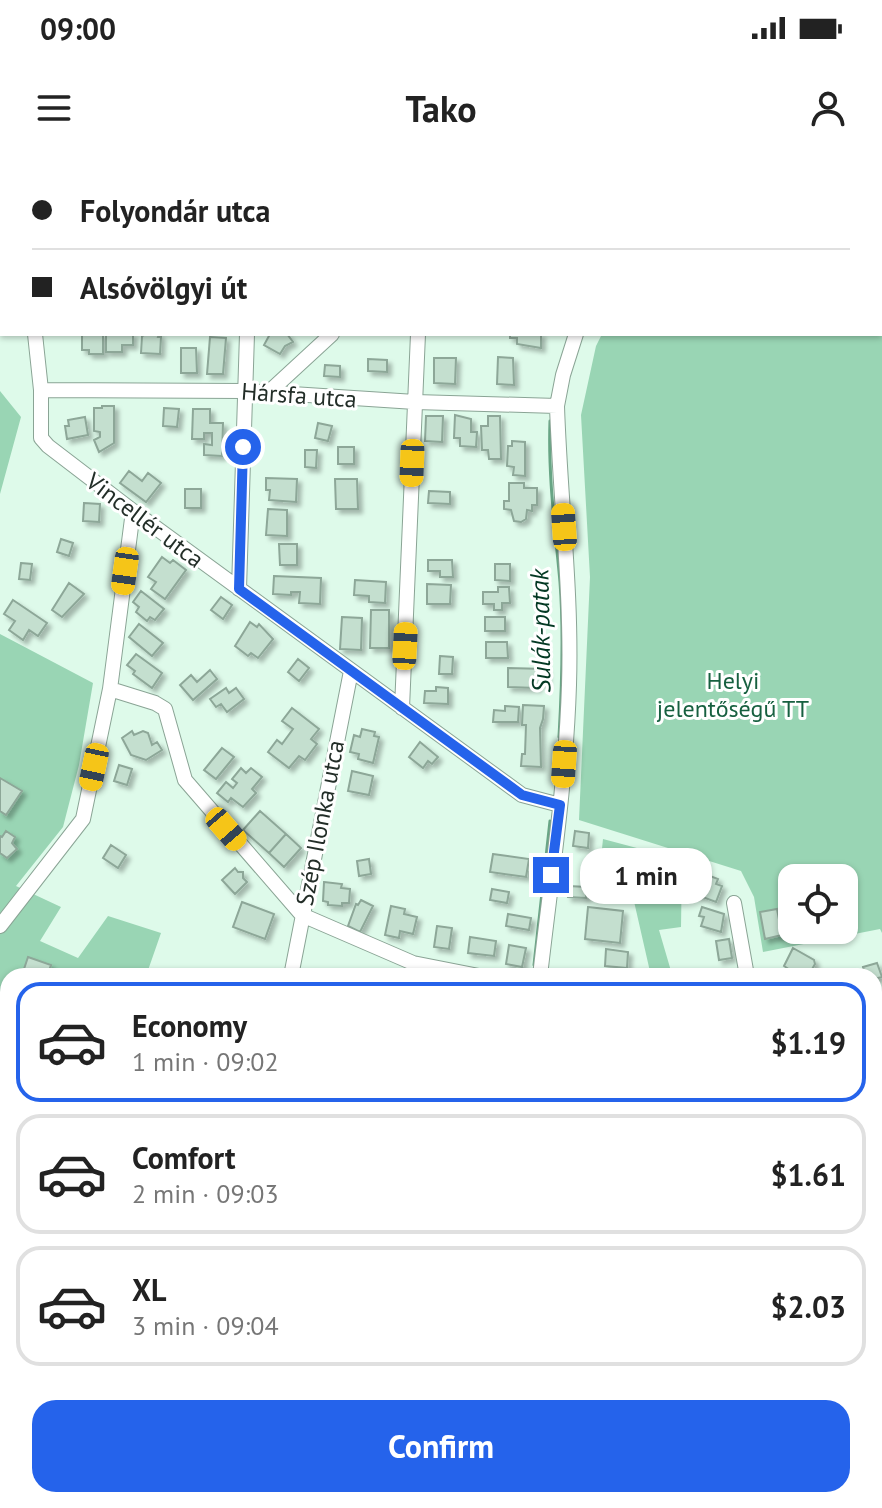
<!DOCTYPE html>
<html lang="en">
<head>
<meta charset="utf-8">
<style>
  body { margin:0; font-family:"PT Sans",sans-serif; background:#f6f6f6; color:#222; height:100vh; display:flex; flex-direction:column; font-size:30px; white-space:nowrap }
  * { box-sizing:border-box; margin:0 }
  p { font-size:26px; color:#767676 }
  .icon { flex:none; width:44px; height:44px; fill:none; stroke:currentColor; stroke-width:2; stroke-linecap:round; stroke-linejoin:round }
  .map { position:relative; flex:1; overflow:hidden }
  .panel { position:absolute; left:0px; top:808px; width:882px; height:540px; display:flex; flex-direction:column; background:#fff; border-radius:24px 24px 0 0; box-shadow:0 2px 6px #0004 }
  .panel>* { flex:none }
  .top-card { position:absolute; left:0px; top:0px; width:882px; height:176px; box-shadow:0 2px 6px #0004; display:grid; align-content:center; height:176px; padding:0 32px; background:#fff }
  .fabs { position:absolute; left:778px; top:704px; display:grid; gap:16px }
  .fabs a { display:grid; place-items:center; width:80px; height:80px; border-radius:16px; background:#fff; box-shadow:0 2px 6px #0004; font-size:40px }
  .end { position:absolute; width:36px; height:36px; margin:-18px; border:10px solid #2563eb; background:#fff; box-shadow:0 0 0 4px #fff }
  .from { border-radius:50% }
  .bubble { position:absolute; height:56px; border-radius:24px; background:#fff; box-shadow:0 2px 6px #0004; font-size:26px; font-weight:600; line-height:56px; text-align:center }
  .car { position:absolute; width:24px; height:48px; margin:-24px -12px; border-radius:10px; box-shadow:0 0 6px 2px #0007; background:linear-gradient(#f5c518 24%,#345 0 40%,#f5c518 0 76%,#345 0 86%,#f5c518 0) }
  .top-card b { display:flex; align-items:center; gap:28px; height:76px; font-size:30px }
  .top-card b+b { border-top:2px solid #e0e0e0 }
  .top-card i { width:20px; height:20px; background:#222 }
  ul { padding:14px 0 0; list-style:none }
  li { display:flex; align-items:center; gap:24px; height:120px; margin:0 16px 12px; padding:0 16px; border:4px solid #e0e0e0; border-radius:24px }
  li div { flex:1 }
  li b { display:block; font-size:30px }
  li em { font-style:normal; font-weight:600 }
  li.on { border-color:#2563eb }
  li>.icon { width:72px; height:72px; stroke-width:1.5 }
  .action { display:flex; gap:16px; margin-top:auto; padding:16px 32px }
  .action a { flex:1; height:92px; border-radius:24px; background:#2563eb; color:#fff; font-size:32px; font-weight:600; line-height:92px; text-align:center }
  .status { display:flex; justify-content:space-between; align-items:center; height:56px; padding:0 40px; background:#fff; direction:ltr }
  .status svg { height:22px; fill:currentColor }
  header { display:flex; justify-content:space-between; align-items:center; height:104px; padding:0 32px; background:#fff; font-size:36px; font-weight:600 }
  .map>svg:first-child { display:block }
  .green { fill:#99d5b4; fill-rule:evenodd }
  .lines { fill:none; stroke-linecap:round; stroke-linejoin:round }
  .stream { stroke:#68a585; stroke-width:3 }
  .building { fill:#c4dfcf; stroke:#8da798; stroke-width:2; filter:url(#shadow) }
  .minor-casing { stroke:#8aa495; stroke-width:16 }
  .minor { stroke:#fff; stroke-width:14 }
  .route { stroke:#2563eb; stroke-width:10 }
  .labels { text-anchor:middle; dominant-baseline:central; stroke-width:6; stroke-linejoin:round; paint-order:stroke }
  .street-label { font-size:24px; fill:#232e28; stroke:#fff }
  .park-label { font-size:24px; fill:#176040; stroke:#fff }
  .water-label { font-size:26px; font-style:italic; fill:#033923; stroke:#fff }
</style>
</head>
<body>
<div class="status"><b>09:00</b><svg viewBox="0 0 49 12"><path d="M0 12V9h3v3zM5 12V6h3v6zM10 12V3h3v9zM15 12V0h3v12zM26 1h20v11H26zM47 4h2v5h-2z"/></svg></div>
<header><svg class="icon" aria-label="menu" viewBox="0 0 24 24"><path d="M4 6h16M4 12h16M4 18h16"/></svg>Tako<svg class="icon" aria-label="person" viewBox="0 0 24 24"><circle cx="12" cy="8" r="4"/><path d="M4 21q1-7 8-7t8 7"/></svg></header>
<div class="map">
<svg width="882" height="1348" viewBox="0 0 882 1348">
  <defs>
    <filter id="shadow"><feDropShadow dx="4" dy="4" stdDeviation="2" flood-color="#0004"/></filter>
  </defs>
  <rect width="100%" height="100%" fill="#defaea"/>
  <path class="green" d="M721,0H882V773L880,769L763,792L754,737L741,711L579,660L590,417L581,255L596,186L602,174H880V2H721ZM792,718H844V770H792Z
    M0,231L21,257L0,334Z
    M0,474L93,523L79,605L63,667L16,726L61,747L40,781L78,798L108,756L161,773L146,816H8V869L0,863Z
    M603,679L682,700L681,767L659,770L671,811L705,809V816H651L633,737L598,727Z
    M59,1340H220L238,1348H55Z
    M515,1340H715L710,1348H512Z"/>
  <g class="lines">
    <path class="stream" d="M636,2L637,0
      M550,261C548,315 555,368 560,422C564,473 562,525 559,577
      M534,805L550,661"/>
  </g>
  <path class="building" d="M82,174H103V194H89V190H82Z
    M106,174H133V185H122V192H106Z
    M146,174H159L158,177H161L160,194L141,193L142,176Z
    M270,174H287L293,182L285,186L280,194L264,185Z
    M510,174H541V188L517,184V178H510Z
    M210,177L226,178L223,214H207Z
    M181,188H196L197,213H181Z
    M498,197L513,198L514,225L497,224Z
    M434,198H456L455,224L434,223Z
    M368,199L387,200V212L368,211Z
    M325,205L340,206V217L324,216Z
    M102,246H114V283L99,292L94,280L100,277V272L94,271V248H102Z
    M164,248L179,249L177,267L163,266Z
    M193,249H210V263H223L222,296L204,295V284L212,285V273H204V279H192Z
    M455,255L471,259V272H477L476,287L460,286V278H454Z
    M426,256H443L442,282L425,281Z
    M488,256H500L501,299H489L488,290H482L481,266H488Z
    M85,257L88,275L67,279L65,266H69L68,260Z
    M318,263L332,266L328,281L315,278Z
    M512,281L525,282V316L513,315L514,307L507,306L508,286H512Z
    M338,287H354V304H338Z
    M305,290H317L316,308L305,307Z
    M129,311L142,321L148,313L161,323L146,342L120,323Z
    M266,318L297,319L296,342L269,340L270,330H266Z
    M335,319H357L358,349H336Z
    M509,323H524V328H537V345H532V351L527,350L526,359L521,362L514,361L511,350L504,349V341H509Z
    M185,329H201V348H185Z
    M429,331L450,332V344L428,343Z
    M84,343L100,344L99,362L83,361Z
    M268,349L287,350V376L266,375Z
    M61,379L73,383L69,396L57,392Z
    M279,384H297V405H280Z
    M162,397L170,403L173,400L186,410L165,439L151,429L156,422L148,417Z
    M428,400H452L453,417H440V411H428Z
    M21,403L32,404L30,420L19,419Z
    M495,404H510V421L495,420Z
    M274,416L321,418L320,444L299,443L300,432H291V435L273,434Z
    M355,420L386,422L385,443L369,442V436L354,435Z
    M69,423L84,434L62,457L52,450Z
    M427,424L451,425L450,444H427Z
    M498,427H509L510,443H502V450H494V444H483V432H498Z
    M141,431L164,449L155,460L150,457L147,461L136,452L139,447L133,442Z
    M221,437L232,445L223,459L211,450Z
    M13,440L47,463L38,476L29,470L23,480L9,470L15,461L4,454Z
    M371,450H389V488H370Z
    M342,457L362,458L361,490L340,489Z
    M485,457H505V471H485Z
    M250,462L257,467L259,464L273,479L258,498L251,493L248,496L235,486Z
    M139,464L163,483L152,496L129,477Z
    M486,482H507L508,498H486Z
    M136,494L162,513L152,528L133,514L135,511L127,505Z
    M440,496L453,497L452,514H439Z
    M298,499L309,508L299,521L288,512Z
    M508,508L546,509V521L537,524V528L508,527Z
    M210,510L217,519L193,540L180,525L191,515L197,522Z
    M436,527L448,528V544L424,543L425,531H436Z
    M226,528L229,533L236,528L244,539L227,552L221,544L216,547L210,539Z
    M523,545L544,546L543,559L540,568L541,607L521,606L522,594H525L526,565H522Z
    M505,546L519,547L518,562H493L494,550L505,551Z
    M292,548L319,569L311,579L317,584L305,600L299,596L289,608L268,592L277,580L282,584L293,569L282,561Z
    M362,569L375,572L374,576L379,577L373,603L358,599L359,594L350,592L354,575L360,577Z
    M132,571L134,575L143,571L148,573L152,585L157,582L162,590L146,600L131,595L122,578Z
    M420,582L438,597L432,604L428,601L423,608L409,597Z
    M222,588L234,597L216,619L204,610Z
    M119,605L132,609L127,625L114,621Z
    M241,608L246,613L251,608L262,617L252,629L256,633L243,647L231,638L228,642L217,633L226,622L233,628L237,623L232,619Z
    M352,611L373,616L369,635L348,631Z
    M0,618L22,631L6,655L0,651Z
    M260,651L286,674L269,693L243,670Z
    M6,671L15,677L12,683L17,689L7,698L0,693V676L2,677Z
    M575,671L589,673L588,688L573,686Z
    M286,674L301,688L284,707L269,693Z
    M111,685L126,695L118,708L103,698Z
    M493,694L529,699L526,717L490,712Z
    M626,698L638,699L637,721L625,720Z
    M369,699L371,714L359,716L357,701Z
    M235,708L238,712H243V718L247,722L235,734L222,720Z
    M697,711L718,719L716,724L722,726L716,742L689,732Z
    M324,722L342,724L341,728L350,729L349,743H342V746L328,745V742L323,741Z
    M568,726L587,727L586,738L568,737Z
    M492,729L509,732L507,743L490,740Z
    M361,740L373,746L360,772L348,766L356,744L358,745Z
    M242,742L274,754L265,779L233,767Z
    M391,746L405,749L404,754L417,757L413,774L400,771L399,778L385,775Z
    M588,747L623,751L620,783L585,779Z
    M702,747L724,754L721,772L701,766L704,757L699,756Z
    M777,749L782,775L765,779L760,752Z
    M508,754L531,758L529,770L506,766Z
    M437,766L452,768L449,789L434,787Z
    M470,777L496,781L494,796L468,793Z
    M729,779L732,798L719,800L716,781Z
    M509,785L526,788L522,807L506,804Z
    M793,788L814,800L815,804L808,816L786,815L790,810L784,806Z
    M606,789L628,792L627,808L605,806Z
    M28,797L51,805L47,816L22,815Z
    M877,803L882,817L874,819V816H865L863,807Z
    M882,847V870L877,872L874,849Z
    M882,1301V1335L881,1336L874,1324V1306Z
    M174,1340H196L194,1348H172Z"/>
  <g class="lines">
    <g class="minor-casing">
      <path id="minor" d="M31,0V2
        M139,0L207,2
        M253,2L254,0
        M424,2V0
        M647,2L648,0
        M0,79L2,86
        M35,174L41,230V278L48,286L133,351L522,635L560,645
        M41,230L245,231L415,242L557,246
        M268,233L332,174
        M239,429L247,174
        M110,529L155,543L165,549L185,620L302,755L413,803L479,816
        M402,548L418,174
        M734,743L747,816
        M0,766L83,659L110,529L133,351
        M291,816L351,511
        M540,816C551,719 566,623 569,525C572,432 560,339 557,246L563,215L576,174
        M0,1192L8,1204
        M95,1340L100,1348
        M157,1348L160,1340
        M479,1348L480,1340
        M785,1348L789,1340"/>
    </g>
    <use href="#minor" class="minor"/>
  </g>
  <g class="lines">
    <path class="route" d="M243,287L239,429L522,635L560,645L551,715"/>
  </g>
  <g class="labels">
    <g class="street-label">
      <text transform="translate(299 235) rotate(4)">Hársfa utca</text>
      <text transform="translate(145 360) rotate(37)">Vincellér utca</text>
      <text transform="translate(320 663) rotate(-79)">Szép Ilonka utca</text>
    </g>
    <g class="park-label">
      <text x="733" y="520">Helyi<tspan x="733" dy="28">jelentőségű TT</tspan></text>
    </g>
    <g class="water-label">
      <text transform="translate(540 471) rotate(-91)">Sulák-patak</text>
    </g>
  </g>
</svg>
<div class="fabs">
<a><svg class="icon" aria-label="locate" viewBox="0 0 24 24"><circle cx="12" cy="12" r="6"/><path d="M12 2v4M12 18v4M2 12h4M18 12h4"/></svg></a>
</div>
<i class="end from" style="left:243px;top:287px"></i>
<i class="end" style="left:551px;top:715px"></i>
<div class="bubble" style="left:580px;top:688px;width:132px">1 min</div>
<i class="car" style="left:412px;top:303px;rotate:182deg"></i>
<i class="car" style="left:564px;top:367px;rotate:356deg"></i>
<i class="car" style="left:125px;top:411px;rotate:188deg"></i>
<i class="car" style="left:405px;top:486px;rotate:3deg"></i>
<i class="car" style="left:564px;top:604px;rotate:184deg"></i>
<i class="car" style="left:94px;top:607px;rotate:192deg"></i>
<i class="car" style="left:226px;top:669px;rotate:139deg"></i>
<div class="top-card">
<b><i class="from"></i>Folyondár utca</b>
<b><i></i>Alsóvölgyi út</b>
</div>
<section class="panel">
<ul>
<li class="on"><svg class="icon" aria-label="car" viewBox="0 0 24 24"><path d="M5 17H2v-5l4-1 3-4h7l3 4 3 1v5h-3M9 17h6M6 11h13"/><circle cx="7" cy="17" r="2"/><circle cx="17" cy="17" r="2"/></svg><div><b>Economy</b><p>1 min · 09:02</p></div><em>$1.19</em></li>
<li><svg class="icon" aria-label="car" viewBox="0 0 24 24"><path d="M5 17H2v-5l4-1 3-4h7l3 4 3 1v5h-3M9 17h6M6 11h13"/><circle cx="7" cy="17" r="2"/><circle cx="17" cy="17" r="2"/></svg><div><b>Comfort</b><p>2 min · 09:03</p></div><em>$1.61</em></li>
<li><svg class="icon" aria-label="car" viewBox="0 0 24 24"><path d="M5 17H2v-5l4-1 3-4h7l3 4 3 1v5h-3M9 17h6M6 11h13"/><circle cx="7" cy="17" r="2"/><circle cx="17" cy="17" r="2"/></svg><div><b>XL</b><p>3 min · 09:04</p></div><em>$2.03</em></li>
</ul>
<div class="action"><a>Confirm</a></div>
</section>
</div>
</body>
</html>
